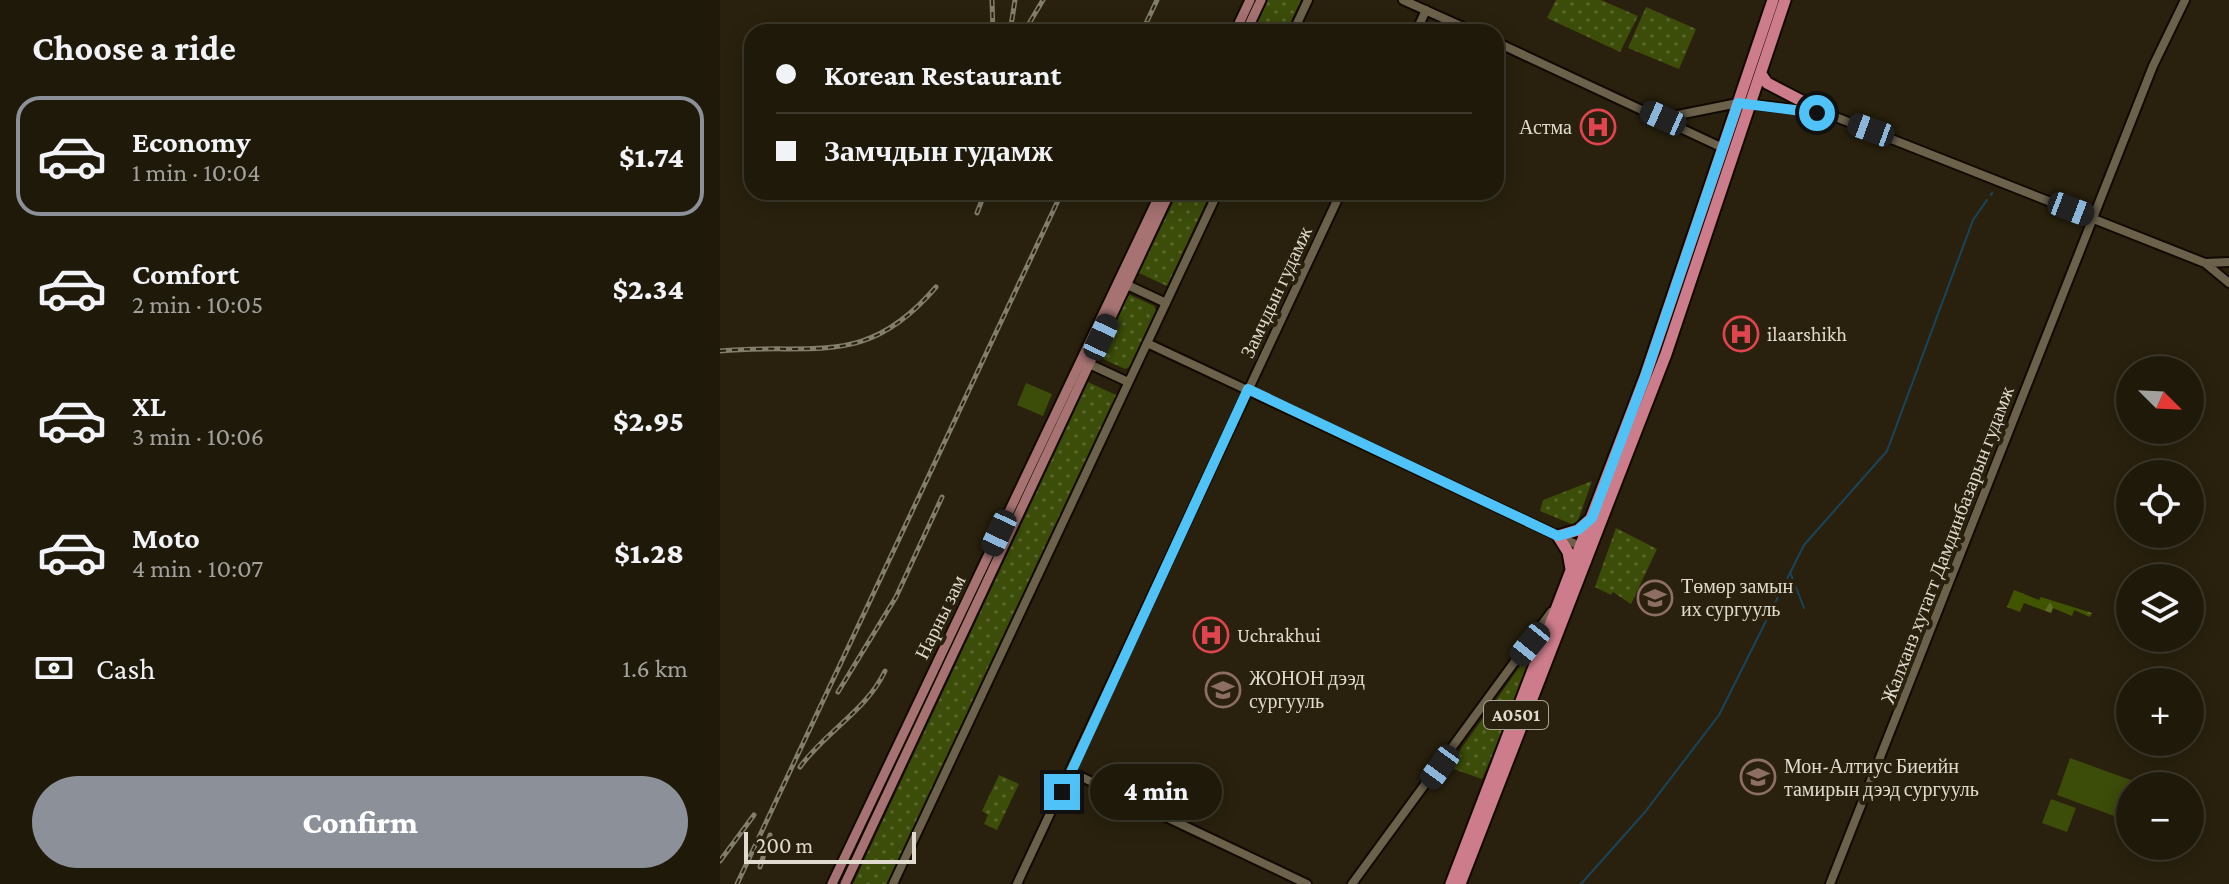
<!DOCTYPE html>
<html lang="en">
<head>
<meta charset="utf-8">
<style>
  body { margin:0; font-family:"Crimson Pro",serif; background:#272213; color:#f1f3f6; height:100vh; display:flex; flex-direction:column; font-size:30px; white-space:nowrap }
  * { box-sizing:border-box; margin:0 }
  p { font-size:26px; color:#a1a09c }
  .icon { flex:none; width:44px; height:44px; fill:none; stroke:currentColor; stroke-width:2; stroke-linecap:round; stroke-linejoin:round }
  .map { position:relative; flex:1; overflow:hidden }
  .drawer { display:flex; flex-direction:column; background:#1f190a; width:720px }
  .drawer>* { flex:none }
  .hud { position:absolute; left:24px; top:24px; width:760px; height:176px; border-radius:24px; box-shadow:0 4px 20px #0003,0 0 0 2px #3c382b; display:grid; align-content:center; height:176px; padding:0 32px; background:#1f190a }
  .needle { width:52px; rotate:114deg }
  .buttons { position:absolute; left:1396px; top:356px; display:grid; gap:16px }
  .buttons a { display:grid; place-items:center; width:88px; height:88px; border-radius:50%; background:#1f190a; box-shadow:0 4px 20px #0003,0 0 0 2px #3c382b; font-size:40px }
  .scale { position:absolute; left:24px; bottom:20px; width:172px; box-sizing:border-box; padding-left:8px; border:4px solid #e0dbce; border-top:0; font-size:22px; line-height:28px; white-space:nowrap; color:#e0dbce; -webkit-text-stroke:6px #29210d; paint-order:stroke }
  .end { position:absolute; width:36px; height:36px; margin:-18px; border:10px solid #4fc3f7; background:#111; box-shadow:0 0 0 4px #111 }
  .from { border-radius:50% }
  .bubble { position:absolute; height:56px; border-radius:28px; background:#1f190a; box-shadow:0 4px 20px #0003,0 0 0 2px #3c382b; font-size:26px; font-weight:800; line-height:56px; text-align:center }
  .car { position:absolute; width:24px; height:48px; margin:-24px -12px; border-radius:10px; box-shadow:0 0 6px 2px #0007; background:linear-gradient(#222 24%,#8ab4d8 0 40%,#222 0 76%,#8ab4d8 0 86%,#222 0) }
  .hud b { display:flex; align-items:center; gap:28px; height:76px; font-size:30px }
  .hud b+b { border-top:2px solid #3c382b }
  .hud i { width:20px; height:20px; background:#f1f3f6 }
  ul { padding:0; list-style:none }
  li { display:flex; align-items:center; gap:24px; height:120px; margin:0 16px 12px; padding:0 16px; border:4px solid transparent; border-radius:24px }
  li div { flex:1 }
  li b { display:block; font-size:30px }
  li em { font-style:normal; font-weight:800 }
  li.active { border-color:#8c9099 }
  li>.icon { width:72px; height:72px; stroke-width:1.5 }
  h2 { padding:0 32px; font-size:36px; line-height:96px }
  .pay { display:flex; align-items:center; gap:20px; height:88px; padding:0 32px; font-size:30px }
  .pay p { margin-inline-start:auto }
  .button { display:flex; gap:16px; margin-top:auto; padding:16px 32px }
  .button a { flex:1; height:92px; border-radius:48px; background:#8c9099; color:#fff; font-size:32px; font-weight:800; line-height:92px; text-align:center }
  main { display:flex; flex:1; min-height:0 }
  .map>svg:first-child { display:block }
  .grass { fill:#3c4c09 }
  .forest { fill:url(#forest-firs) }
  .park { fill:url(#park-dots) }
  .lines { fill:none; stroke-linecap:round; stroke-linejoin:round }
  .stream { stroke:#18455c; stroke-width:2 }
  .secondary-casing { stroke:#120a00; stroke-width:12 }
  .primary-casing { stroke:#120a00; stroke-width:13 }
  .highway-casing { stroke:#120a00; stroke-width:15 }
  .secondary { stroke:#6c624c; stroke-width:8 }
  .primary { stroke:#a67272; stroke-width:9 }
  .highway { stroke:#cd7c8b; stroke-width:11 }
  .rail-casing { stroke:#837d6c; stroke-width:5 }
  .rail { stroke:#29210d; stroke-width:2; stroke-dasharray:6; stroke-linecap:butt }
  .route { stroke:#4fc3f7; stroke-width:10 }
  .labels { text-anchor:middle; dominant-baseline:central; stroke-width:8; stroke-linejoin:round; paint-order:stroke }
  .shield { fill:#29210d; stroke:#a9a394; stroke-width:2 }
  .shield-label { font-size:18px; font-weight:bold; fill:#e0dbce }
  .poi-label { font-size:20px; fill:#e0dbce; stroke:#29210d; text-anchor:start }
  .street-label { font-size:20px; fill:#e0dbce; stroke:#29210d }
</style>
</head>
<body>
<main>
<section class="drawer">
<h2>Choose a ride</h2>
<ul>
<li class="active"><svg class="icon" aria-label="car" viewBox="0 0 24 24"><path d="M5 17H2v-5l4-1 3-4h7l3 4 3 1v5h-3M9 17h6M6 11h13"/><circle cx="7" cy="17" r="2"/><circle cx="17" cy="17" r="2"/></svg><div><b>Economy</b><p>1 min · 10:04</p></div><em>$1.74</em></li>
<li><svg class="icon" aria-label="car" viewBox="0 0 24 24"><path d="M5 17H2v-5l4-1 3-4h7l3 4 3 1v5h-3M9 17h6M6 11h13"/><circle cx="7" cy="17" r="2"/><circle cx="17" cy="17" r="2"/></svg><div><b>Comfort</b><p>2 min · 10:05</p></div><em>$2.34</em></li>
<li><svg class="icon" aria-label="car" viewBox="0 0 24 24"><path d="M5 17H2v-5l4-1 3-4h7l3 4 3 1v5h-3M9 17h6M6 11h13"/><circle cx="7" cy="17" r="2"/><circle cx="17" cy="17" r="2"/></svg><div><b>XL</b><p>3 min · 10:06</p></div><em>$2.95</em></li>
<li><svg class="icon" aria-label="car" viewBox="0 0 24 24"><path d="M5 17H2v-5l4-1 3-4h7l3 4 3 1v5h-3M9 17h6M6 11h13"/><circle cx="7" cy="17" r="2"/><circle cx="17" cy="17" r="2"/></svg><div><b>Moto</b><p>4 min · 10:07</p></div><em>$1.28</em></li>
</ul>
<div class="pay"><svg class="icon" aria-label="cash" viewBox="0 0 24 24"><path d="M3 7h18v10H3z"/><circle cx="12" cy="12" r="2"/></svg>Cash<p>1.6 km</p></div>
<div class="button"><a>Confirm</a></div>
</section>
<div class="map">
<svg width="1509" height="884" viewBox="0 0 1509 884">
  <defs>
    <pattern id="forest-firs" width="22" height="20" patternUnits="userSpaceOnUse" patternTransform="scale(2)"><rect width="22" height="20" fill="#415400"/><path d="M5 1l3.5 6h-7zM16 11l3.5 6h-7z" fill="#5c6c24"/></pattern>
    <pattern id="park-dots" width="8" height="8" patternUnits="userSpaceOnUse" patternTransform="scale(2)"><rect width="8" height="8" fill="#3c4c09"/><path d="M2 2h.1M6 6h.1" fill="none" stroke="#58652c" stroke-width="1.8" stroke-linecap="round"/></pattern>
  </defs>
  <rect width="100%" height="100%" fill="#29210d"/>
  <path class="grass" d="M306,383L332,394L323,416L297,405Z
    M1350,758L1419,783L1410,786V807L1405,820L1337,795Z
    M1331,799L1356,808L1347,832L1322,823Z"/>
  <path class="forest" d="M1294,590L1319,600L1321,597L1372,613L1370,617L1354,610L1352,616L1333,608L1331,613L1304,603L1300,612L1287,607Z"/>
  <path class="park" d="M548,0H581L566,32H533Z
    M836,0H881L918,16L900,52L827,18Z
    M926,7L976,29L959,69L908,48Z
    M458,192H491L447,286L419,273Z
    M410,295L434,306L436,311L410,367L405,369L381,358L379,353L405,297Z
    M368,382L398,396L167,884H133Z
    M872,481L856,526L820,511L823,500Z
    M896,528L937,549L911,604L893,592L891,595L875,587Z
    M813,648L818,651L762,779L728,767Z
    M279,775L299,784L277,830L264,824L268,815L262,811Z"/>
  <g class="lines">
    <path class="stream" d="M1271,195L1272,193
      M1070,572L1084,608
      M861,884L925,812L999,715L1084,545L1167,451L1253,220L1267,200"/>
    <g class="secondary-casing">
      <path id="secondary" d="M683,0L754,32
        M573,32L588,0
        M696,32L706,10
        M776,42L1003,148
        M943,118L1018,103L1103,112L1485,263L1509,283
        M1486,263L1509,262
        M403,283L446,303
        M427,343L864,548
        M365,362L408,382
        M351,772L587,884
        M173,884L498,192
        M297,884L621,192
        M632,884L831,612
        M1110,884L1433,66L1465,0"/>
    </g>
    <g class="primary-casing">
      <path id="primary" d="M515,32L530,0
        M526,32L541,0
        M112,884L441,192
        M125,884L450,192"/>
    </g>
    <g class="highway-casing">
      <path id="highway" d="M1041,74L1047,83L1103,112
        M851,569L848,552L838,536L858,530L868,521
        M731,884L925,377L1053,0
        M740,884L946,354L1065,0"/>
    </g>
    <use href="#secondary" class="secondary"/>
    <use href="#primary" class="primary"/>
    <use href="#highway" class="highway"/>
    <g class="rail-casing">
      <path id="rail" d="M272,0L273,32
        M290,32L295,0
        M304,32L323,0
        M422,32L437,0
        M257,213L265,192
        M0,351C93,342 145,370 216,287
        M118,692L176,597L222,497
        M80,767C105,732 147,710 165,671
        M0,861L34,815
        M40,867L50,835
        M17,884L342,192"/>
    </g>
    <use href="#rail" class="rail"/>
  </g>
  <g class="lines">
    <path class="route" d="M342,792L528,389L838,536L858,530L872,518L925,377L1018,103L1097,113"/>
  </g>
  <defs>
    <g id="hospital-ring" transform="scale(1.8)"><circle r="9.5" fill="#29210d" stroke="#e0444e" stroke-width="1.5"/><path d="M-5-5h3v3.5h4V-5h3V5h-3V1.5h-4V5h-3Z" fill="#e0444e"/></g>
    <g id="university-ring" transform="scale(1.8)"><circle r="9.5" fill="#29210d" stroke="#8d6e63" stroke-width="1.5"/><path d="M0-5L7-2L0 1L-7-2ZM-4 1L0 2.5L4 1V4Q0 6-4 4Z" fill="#8d6e63"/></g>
  </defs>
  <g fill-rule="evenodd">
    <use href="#hospital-ring" x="878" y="127"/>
    <use href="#hospital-ring" x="1021" y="334"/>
    <use href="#university-ring" x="935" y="598"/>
    <use href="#hospital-ring" x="491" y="635"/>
    <use href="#university-ring" x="503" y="690"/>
    <use href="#university-ring" x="1038" y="777"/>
  </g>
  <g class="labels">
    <rect class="shield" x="764" y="701" width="64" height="28" rx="6"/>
    <g class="shield-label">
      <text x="796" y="715">A0501</text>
    </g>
    <g class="poi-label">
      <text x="852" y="127" text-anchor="end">Астма</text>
      <text x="1047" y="334">ilaarshikh</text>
      <text x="961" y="586">Төмөр замын<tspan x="961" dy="23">их сургууль</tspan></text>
      <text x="517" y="635">Uchrakhui</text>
      <text x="529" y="678">ЖОНОН дээд<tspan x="529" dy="23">сургууль</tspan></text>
      <text x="1064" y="766">Мон-Алтиус Биеийн<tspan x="1064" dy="23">тамирын дээд сургууль</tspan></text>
    </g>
    <g class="street-label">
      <text transform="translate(556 292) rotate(-65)">Замчдын гудамж</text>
      <text transform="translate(1227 545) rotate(-69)">Жалханз хутагт Дамдинбазарын гудамж</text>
      <text transform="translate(220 617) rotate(-64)">Нарны зам</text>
    </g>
  </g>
</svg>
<div class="buttons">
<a><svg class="needle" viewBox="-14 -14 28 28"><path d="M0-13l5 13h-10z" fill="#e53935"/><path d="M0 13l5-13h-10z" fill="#a1a09c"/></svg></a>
<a><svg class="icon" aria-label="locate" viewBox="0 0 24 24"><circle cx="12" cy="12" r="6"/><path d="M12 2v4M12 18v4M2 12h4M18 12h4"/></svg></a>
<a><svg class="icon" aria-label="layers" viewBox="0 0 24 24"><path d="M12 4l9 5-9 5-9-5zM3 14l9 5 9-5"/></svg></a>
<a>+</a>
<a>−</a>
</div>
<div class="scale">200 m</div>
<i class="end from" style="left:1097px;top:113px"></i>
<i class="end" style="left:342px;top:792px"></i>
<div class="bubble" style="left:370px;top:764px;width:132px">4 min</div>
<i class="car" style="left:943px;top:118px;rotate:294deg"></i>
<i class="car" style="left:1151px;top:130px;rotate:290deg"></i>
<i class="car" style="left:1351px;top:209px;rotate:111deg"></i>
<i class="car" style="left:381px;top:337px;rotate:25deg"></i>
<i class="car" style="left:279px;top:533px;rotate:205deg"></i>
<i class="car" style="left:810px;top:644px;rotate:219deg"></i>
<i class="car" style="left:720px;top:767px;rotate:216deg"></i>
<div class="hud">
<b><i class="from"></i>Korean Restaurant</b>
<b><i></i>Замчдын гудамж</b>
</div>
</div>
</main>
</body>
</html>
